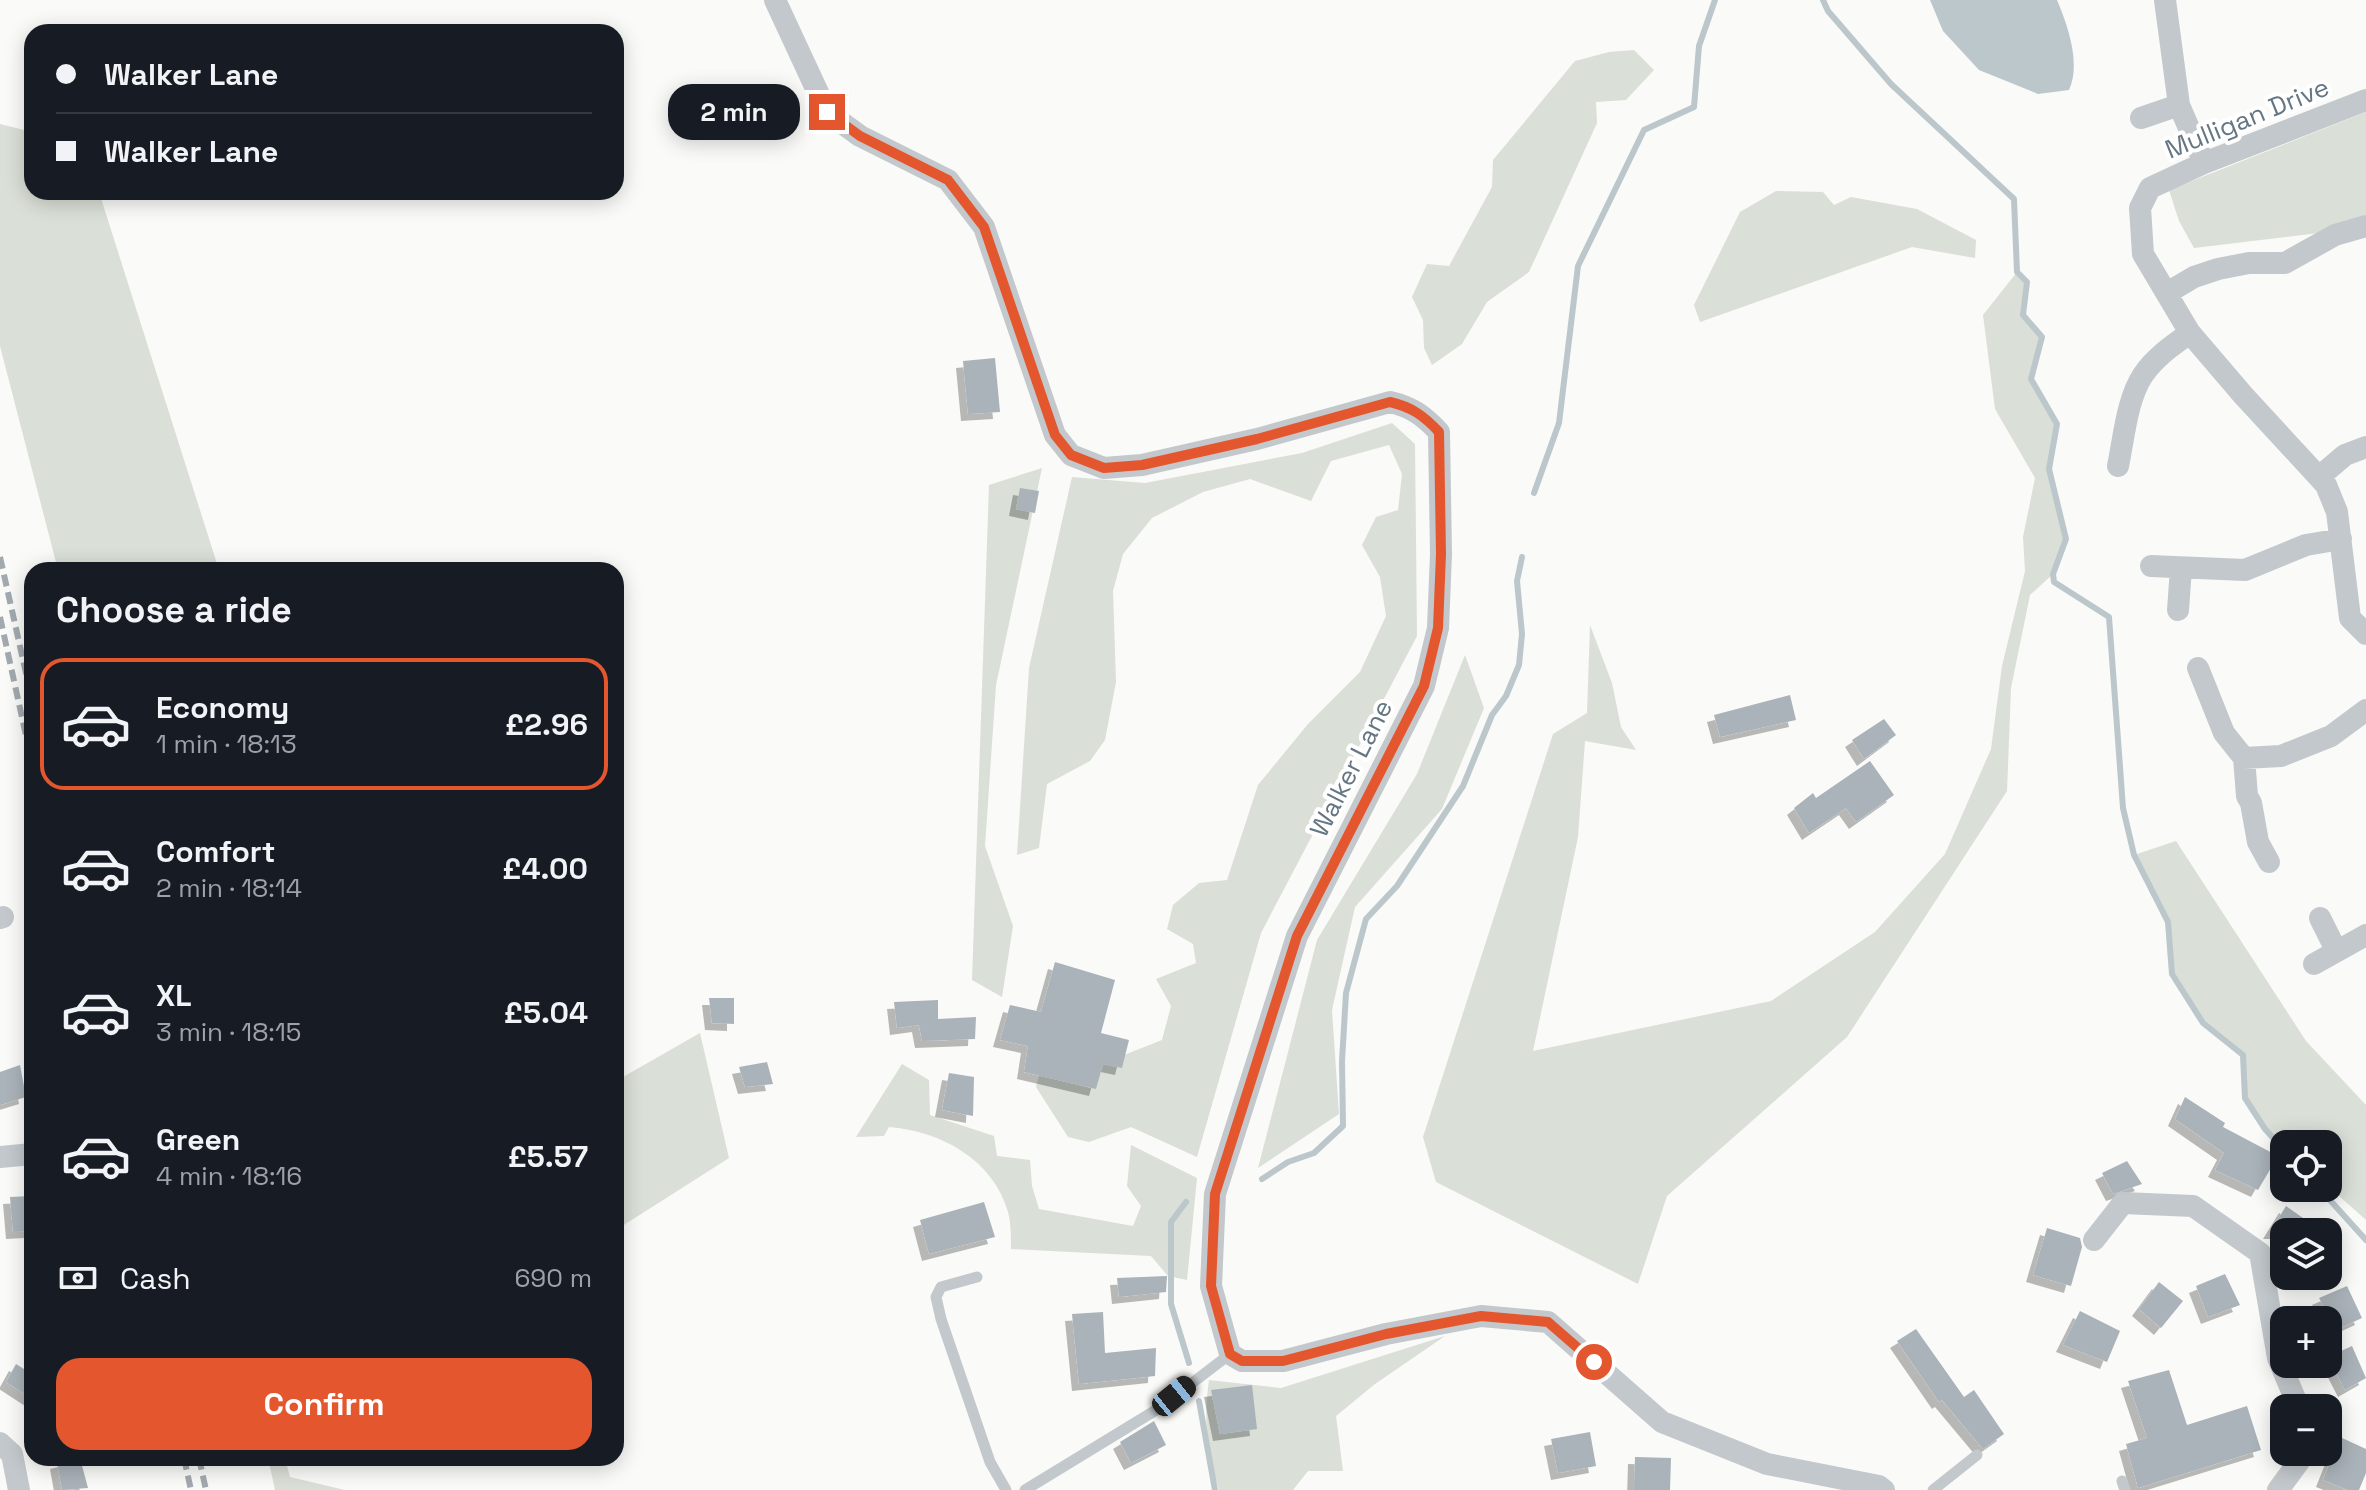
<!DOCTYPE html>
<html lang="en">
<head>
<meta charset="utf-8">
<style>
  body { margin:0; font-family:"Space Grotesk",sans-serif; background:#242831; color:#f1f3f6; height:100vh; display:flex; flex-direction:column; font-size:30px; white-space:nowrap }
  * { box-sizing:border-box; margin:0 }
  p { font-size:26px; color:#9ea1a6 }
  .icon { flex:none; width:44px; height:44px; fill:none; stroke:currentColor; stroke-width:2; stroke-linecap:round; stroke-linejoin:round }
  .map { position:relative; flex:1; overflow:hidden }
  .details { position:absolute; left:24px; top:562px; width:600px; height:904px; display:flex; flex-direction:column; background:#171b24; border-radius:24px; box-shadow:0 4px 20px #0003 }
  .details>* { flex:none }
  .top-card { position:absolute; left:24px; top:24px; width:600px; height:176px; border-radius:24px; box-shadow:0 4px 20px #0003; display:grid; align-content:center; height:176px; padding:0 32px; background:#171b24 }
  .fabs { position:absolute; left:2270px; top:1130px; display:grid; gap:16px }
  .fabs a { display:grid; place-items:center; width:72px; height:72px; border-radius:16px; background:#171b24; box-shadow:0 4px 20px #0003; font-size:40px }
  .end { position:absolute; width:36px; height:36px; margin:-18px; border:10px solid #e4572e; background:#fff; box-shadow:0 0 0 4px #fff }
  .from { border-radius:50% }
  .bubble { position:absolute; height:56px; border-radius:24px; background:#171b24; box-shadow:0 4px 20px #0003; font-size:26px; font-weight:700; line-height:56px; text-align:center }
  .car { position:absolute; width:24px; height:48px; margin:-24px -12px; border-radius:10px; box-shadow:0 0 6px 2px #0007; background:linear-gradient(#222 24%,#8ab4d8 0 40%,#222 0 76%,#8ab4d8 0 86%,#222 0) }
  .top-card b { display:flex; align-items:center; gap:28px; height:76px; font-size:30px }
  .top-card b+b { border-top:2px solid #363941 }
  .top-card i { width:20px; height:20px; background:#f1f3f6 }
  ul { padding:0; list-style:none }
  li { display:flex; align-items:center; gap:24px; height:132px; margin:0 16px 12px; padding:0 16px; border:4px solid transparent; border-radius:24px }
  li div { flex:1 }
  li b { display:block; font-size:30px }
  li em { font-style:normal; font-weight:700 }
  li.selected { border-color:#e4572e }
  li>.icon { width:72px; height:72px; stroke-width:1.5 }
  h2 { padding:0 32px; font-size:36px; line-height:96px }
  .pay { display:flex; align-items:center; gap:20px; height:88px; padding:0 32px; font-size:30px }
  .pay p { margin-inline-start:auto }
  .primary-button { display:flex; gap:16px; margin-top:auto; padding:16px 32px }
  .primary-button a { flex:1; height:92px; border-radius:24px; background:#e4572e; color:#fff; font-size:32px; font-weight:700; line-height:92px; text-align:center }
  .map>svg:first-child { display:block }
  .green { fill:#dadfd7 }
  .water { fill:#bbc7cb }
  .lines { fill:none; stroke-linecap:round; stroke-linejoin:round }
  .stream { stroke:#bbc7cb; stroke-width:6 }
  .building { fill:#aab3b9; filter:url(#shadow) }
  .service { stroke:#c3c8cc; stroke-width:11 }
  .minor { stroke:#c3c8cc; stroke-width:22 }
  .rail { stroke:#a2aab0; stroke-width:6; stroke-dasharray:12 6; stroke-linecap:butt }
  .route { stroke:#e4572e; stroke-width:10 }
  .labels { text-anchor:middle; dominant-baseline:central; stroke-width:8; stroke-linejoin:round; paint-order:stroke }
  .street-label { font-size:26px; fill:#657683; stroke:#fff }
</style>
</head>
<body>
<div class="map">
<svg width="2366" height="1490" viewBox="0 0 2366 1490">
  <defs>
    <filter id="shadow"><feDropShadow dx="-7" dy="7" stdDeviation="0" flood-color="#0004"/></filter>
  </defs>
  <rect width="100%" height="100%" fill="#fafaf8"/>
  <path class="green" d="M1634,50L1654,70L1626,100L1596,102L1597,123L1529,272L1487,302L1462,344L1432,365L1424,348L1423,320L1412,297L1427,264L1449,266L1492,187L1493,160L1575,61L1609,52Z
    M2366,112V215L2319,233L2194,248L2179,221L2169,190Z
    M0,124L32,132V192H99L219,570H58L0,346Z
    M1776,191L1823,192L1834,205L1851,197L1917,209L1976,240L1975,258L1912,247L1700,322L1694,305L1740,212Z
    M2017,272L2027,282L2023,315L2042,337L2031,379L2057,424L2049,469L2066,539L2053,574L2030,595L2011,688L2007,791L1847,1037L1667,1196L1638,1284L1436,1182L1423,1137L1553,734L1587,713L1590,625L1612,683L1621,727L1636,750L1585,741L1578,837L1533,1051L1771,1001L1875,932L1945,854L1991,749L2002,666L2025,571L2023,537L2035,478L1995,409L1983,315Z
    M1392,423L1415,444L1417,636L1261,933L1197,1157L1131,1127L1089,1142L1068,1137L1036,1087L1040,1072L1090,1088L1096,1066L1162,1040L1171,1006L1156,979L1196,963L1193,944L1167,929L1173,905L1199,883L1227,880L1258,785L1308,724L1360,672L1386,616L1380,577L1362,545L1376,517L1398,510L1402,474L1389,445L1331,461L1311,501L1250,479L1203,492L1152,518L1123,554L1113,591L1116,682L1105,740L1090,761L1047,784L1039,848L1017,855L1029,668L1072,477L1145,483L1302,453Z
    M1042,468L996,685L985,846L1013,926L1002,997L972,980L989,485Z
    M1465,655L1484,708L1442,809L1355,907L1332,1010L1339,1114L1258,1168L1317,940L1417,774Z
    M2176,841L2306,1041L2366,1105V1220L2328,1186V1144L2284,1146L2265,1129L2245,1098L2243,1055L2203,1023L2172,974L2168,922L2134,855Z
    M700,1033L729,1158L616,1230V1081Z
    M902,1064L929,1080L930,1115L994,1136L997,1156L1030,1160L1032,1186L1039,1209L1133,1226L1141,1206L1127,1186L1131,1145L1197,1178L1187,1280L1168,1276L1151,1256L1011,1249C1011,1237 1011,1223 1008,1212C993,1159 940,1131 889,1127L884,1136L856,1137Z
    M1445,1336L1375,1384L1336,1416L1343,1471H1308L1293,1490H1219C1207,1449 1203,1423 1209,1380L1281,1388Z
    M268,1458H285L290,1477L345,1490H275Z"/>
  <path class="water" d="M1930,0H2057C2068,26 2081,64 2069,90L2038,94L1979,70L1943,31Z"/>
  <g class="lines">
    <path class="stream" d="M1823,0L1828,11L1891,84L2014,199L2017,272L2027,282L2023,315L2042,337L2031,379L2057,424L2049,469L2066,539L2053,574L2054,582L2109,617L2123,808L2134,855L2168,922L2172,974L2203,1023L2243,1055L2245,1098L2265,1129L2284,1150
      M1534,493L1559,423L1578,266L1644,130L1694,107L1699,46L1715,0
      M1262,1179L1288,1162L1314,1153L1343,1126L1342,1061L1346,993L1366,919L1397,886L1463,786L1492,715L1506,696L1519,665L1522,634L1517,581L1522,557
      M2319,1188L2366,1240
      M1186,1202L1171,1222V1304L1189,1363
      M1199,1401L1215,1490"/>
  </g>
  <path class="building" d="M995,358L1000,412L968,414L963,361Z
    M1020,488L1039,491L1035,513L1016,509Z
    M1790,695L1796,720L1720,737L1714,715Z
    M1884,719L1896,735L1864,759L1852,740Z
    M1870,761L1894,795L1856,822L1846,808L1809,833L1794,808L1813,793L1816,798Z
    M1055,962L1115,980L1101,1033L1129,1040L1122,1068L1103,1064L1096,1089L1024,1072L1028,1046L1000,1040L1010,1005L1041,1012Z
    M709,998H734V1024L712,1023Z
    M938,1000V1019L976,1017L975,1039L922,1041L919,1025L897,1028L894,1002Z
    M767,1062L773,1084L745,1087L739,1067Z
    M20,1065L26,1097L0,1105V1072Z
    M949,1073L974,1077L973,1116L942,1110Z
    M2185,1097L2225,1123L2223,1127L2278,1156L2258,1190L2215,1170L2224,1153L2175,1119Z
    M2127,1161L2142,1184L2113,1194L2102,1173Z
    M32,1196V1231L13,1232L10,1197Z
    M984,1202L995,1237L929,1254L920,1220Z
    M2286,1206L2323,1232H2270Z
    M2047,1228L2080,1238L2082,1247L2071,1286L2033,1275Z
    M2225,1274L2240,1305L2208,1317L2196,1286Z
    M1167,1276L1166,1292L1119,1297L1117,1278Z
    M2159,1282L2183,1301L2161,1328L2139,1309Z
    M2347,1286L2362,1318L2336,1330L2319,1298Z
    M2080,1311L2120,1331L2107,1362L2063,1345Z
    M1103,1312L1105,1353L1156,1348L1155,1376L1079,1384L1072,1314Z
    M1916,1329L1964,1397L1974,1390L2004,1434L1983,1449L1942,1400L1939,1402L1897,1341Z
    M2352,1346L2366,1378L2345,1390L2328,1357Z
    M16,1364L32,1374V1399L6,1382Z
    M2169,1370L2187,1425L2247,1406L2261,1450L2138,1488L2126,1444L2147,1438L2128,1381Z
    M1252,1385L1257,1429L1220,1434L1211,1390Z
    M1154,1421L1166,1445L1131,1463L1120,1442Z
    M1590,1432L1596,1466L1558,1473L1551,1439Z
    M2340,1437L2366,1449V1473L2359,1490H2348L2323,1480Z
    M1635,1457L1671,1458L1670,1490H1634Z
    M73,1458H80L88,1488L62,1490L57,1462Z"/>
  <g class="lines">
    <path class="service" d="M977,1277L941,1287L936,1297L941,1319L990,1462L1006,1490
      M2122,1481L2125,1490
      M1025,1490L1161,1407L1230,1354
      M1933,1490L1977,1455"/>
    <path class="minor" d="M775,0L827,112L860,136L948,180L984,227L1055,435L1071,455L1104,468L1142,465L1257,439L1390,402C1412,407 1424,416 1439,432L1441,554L1438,628L1424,686L1297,936L1215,1194L1211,1286L1230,1354L1242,1361H1283L1386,1334L1481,1316L1548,1322L1662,1422L1767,1464L1879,1486L1884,1490
      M2165,0L2179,105L2204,163
      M2366,100L2204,163L2150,188L2140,208L2143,254L2190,333L2243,395L2326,485L2337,512L2350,618L2366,634
      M2141,118L2179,105
      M2167,293L2194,277L2218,269L2249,263H2285L2335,235L2366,226
      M2118,466C2124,437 2127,399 2143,375C2155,357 2173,345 2190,333
      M2319,477L2345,455L2366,447
      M2151,566L2245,570L2306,545L2341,539
      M2178,610L2181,568
      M2198,668L2224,733L2244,758L2247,796L2251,803L2258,842L2269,862
      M2244,758L2281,756L2331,736L2366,710
      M0,918L3,917
      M2320,918L2336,950
      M2314,964L2366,935
      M0,1157L32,1154
      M2094,1240L2123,1203L2193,1206L2260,1253L2278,1358L2299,1408
      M0,1443L12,1454L19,1490
      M2278,1490L2306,1452"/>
    <path class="rail" d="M0,557L32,700
      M0,617L32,763
      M184,1458L191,1490
      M199,1458L206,1490"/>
  </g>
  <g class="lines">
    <path class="route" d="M827,112L860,136L948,180L984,227L1055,435L1071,455L1104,468L1142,465L1257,439L1390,402C1412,407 1424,416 1439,432L1441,554L1438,628L1424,686L1297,936L1215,1194L1211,1286L1230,1354L1242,1361H1283L1386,1334L1481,1316L1548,1322L1594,1362"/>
  </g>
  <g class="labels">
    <g class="street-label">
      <text transform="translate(2247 118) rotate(-22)">Mulligan Drive</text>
      <text transform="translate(1351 768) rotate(-63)">Walker Lane</text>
    </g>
  </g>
</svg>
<div class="fabs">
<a><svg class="icon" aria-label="locate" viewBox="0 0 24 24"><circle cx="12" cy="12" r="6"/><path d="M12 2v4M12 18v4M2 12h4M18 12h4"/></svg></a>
<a><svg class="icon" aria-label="layers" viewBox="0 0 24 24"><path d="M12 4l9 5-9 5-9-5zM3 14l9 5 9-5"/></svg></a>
<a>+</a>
<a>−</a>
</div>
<i class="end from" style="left:1594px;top:1362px"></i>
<i class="end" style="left:827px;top:112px"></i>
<div class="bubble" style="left:668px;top:84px;width:132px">2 min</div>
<i class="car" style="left:1174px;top:1396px;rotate:51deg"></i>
<div class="top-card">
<b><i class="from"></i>Walker Lane</b>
<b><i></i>Walker Lane</b>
</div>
<section class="details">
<h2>Choose a ride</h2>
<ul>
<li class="selected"><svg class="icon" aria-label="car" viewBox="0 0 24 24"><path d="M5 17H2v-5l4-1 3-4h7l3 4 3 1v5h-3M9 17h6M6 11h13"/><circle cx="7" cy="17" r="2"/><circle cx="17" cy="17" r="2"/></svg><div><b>Economy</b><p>1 min · 18:13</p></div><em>£2.96</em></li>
<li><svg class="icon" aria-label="car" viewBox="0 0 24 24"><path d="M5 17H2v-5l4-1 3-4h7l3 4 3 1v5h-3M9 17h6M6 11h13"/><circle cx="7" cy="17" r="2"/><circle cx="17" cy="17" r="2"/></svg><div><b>Comfort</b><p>2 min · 18:14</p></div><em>£4.00</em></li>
<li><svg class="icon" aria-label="car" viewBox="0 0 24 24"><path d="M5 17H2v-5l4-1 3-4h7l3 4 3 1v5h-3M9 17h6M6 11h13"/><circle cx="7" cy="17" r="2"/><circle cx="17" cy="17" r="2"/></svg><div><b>XL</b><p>3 min · 18:15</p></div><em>£5.04</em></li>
<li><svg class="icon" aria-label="car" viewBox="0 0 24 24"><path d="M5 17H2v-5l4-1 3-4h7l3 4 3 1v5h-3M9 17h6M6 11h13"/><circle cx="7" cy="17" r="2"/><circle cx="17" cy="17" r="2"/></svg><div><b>Green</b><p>4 min · 18:16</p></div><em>£5.57</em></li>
</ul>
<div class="pay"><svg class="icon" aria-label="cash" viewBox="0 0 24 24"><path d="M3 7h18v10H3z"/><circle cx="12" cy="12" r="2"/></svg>Cash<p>690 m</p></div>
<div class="primary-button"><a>Confirm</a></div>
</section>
</div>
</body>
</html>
